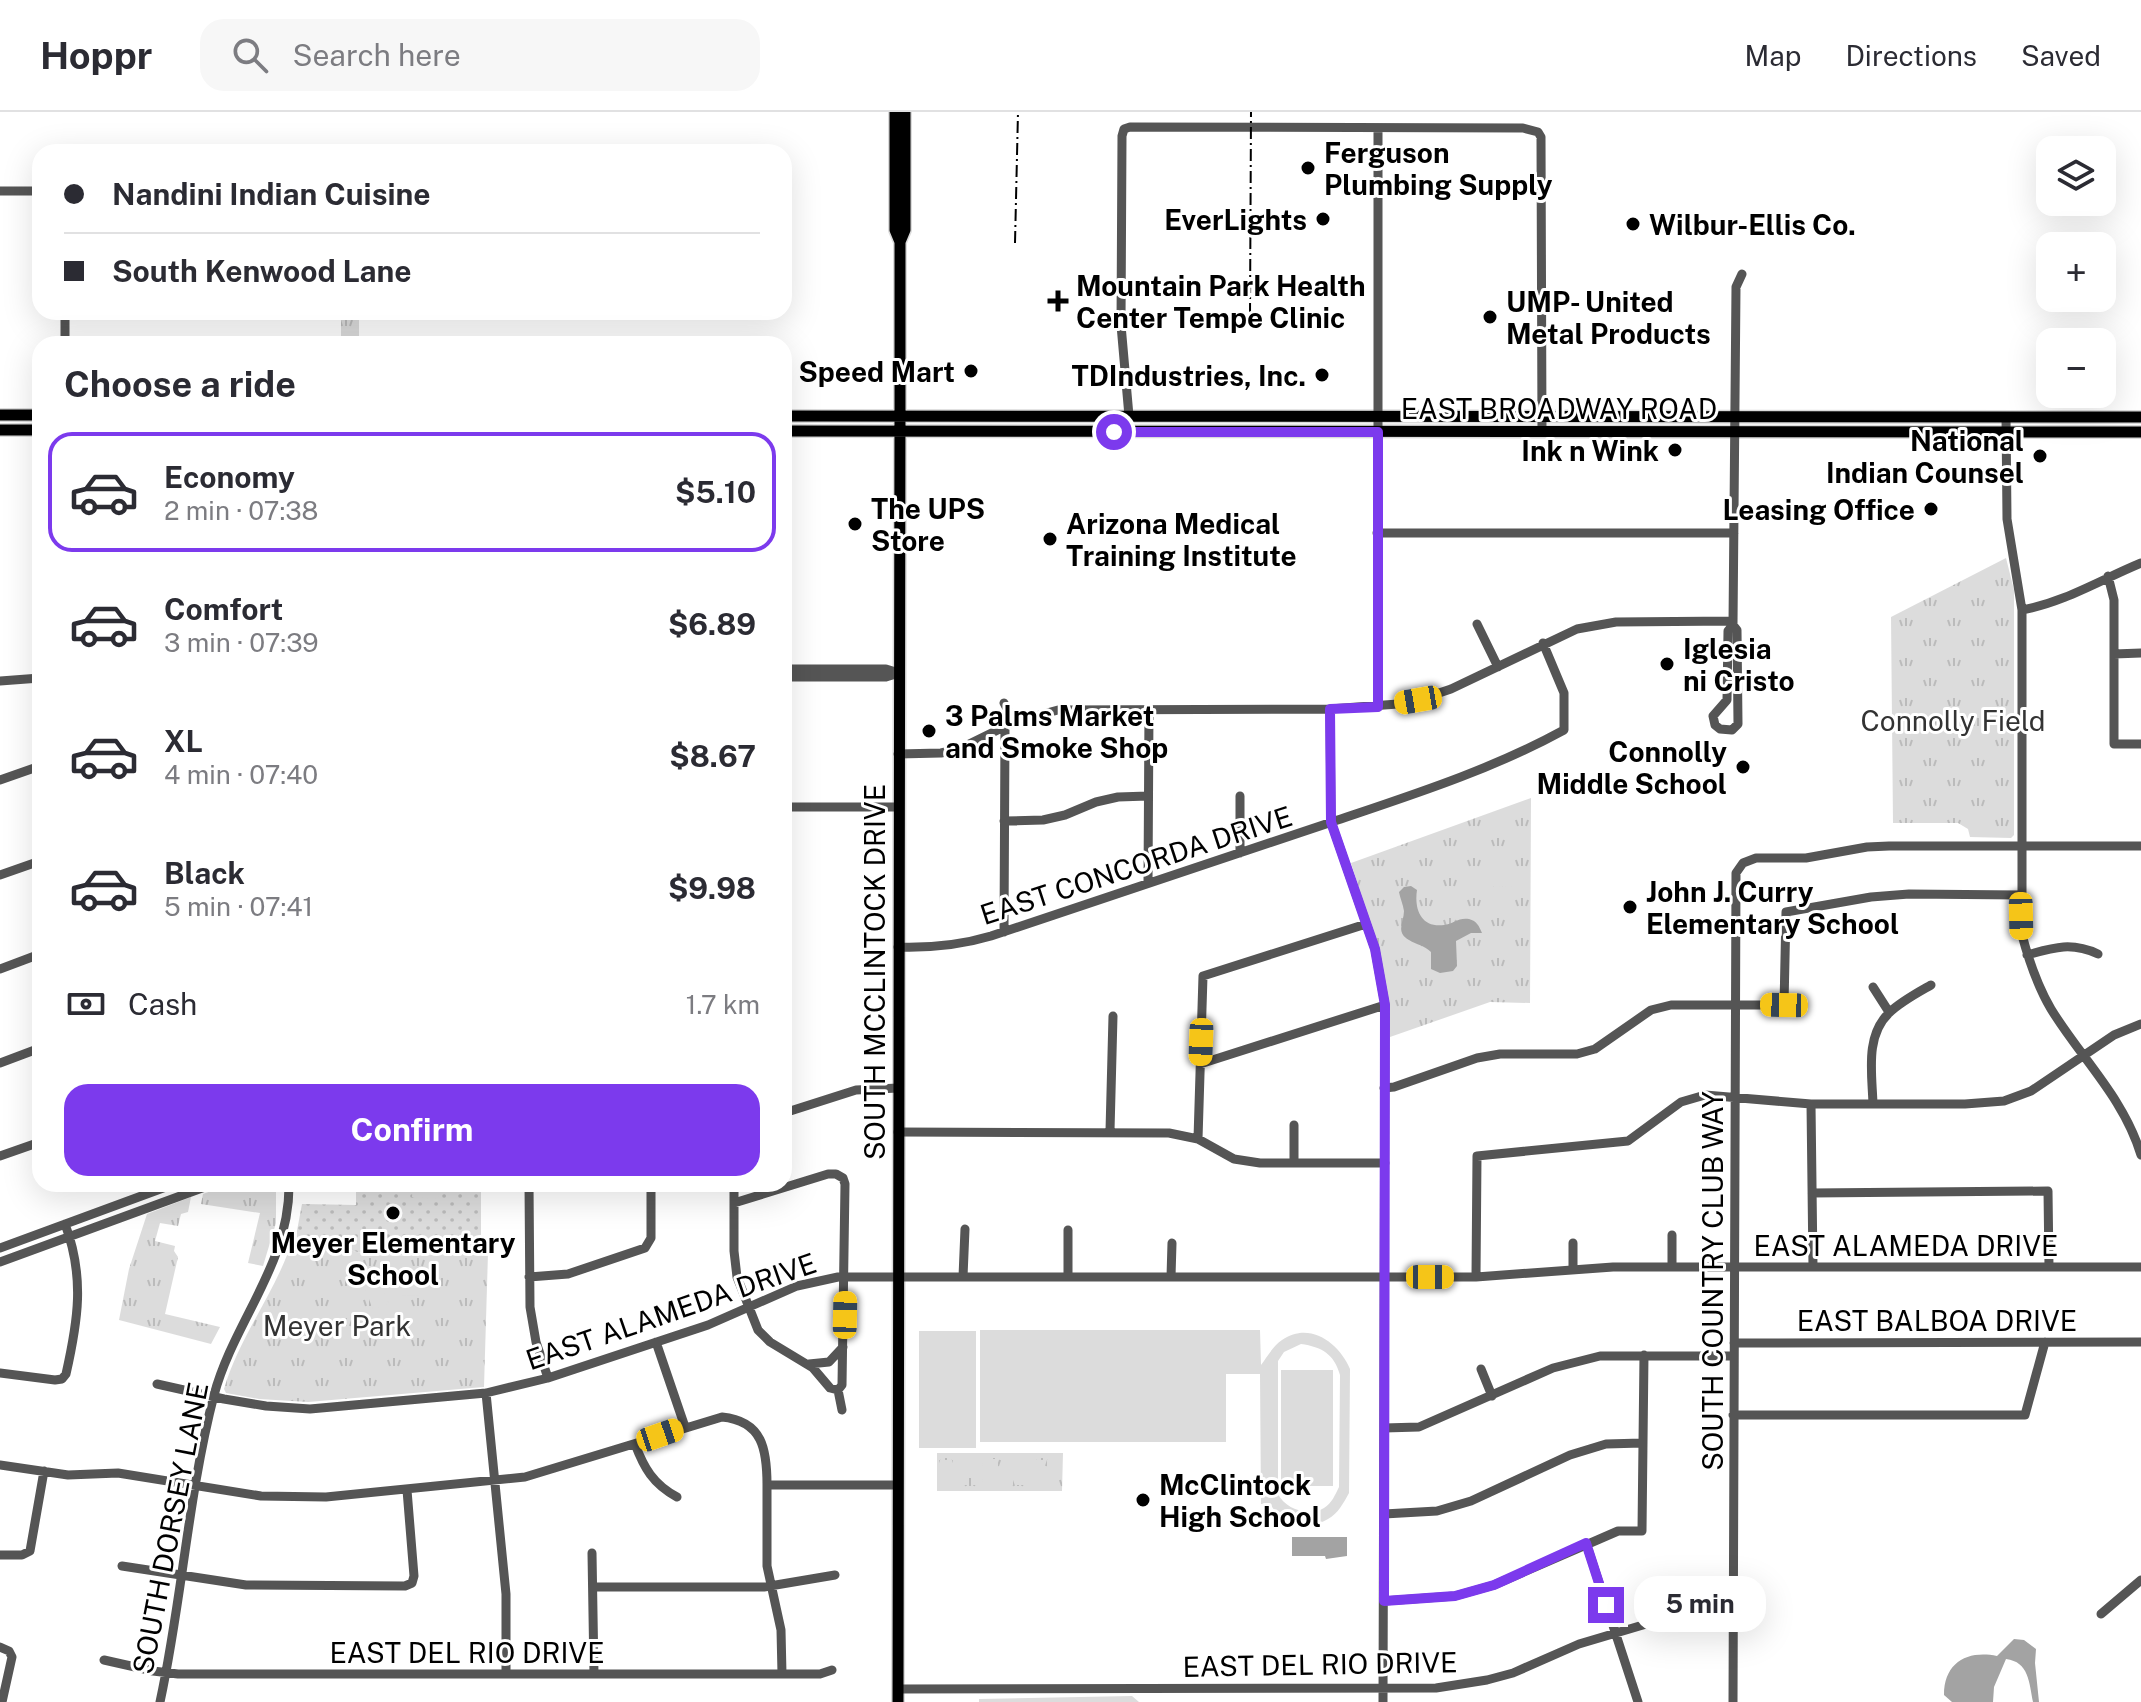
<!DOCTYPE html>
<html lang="en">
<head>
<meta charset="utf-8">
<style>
  body { margin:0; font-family:"Public Sans",sans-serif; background:#f7f7f7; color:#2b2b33; height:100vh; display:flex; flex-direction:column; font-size:30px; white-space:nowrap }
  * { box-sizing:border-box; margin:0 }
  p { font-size:26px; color:#7c7c81 }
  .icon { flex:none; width:44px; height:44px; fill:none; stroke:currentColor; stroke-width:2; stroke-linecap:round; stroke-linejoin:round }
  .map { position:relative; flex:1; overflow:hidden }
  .panel { position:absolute; left:32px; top:224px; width:760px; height:856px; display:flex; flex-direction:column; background:#fff; border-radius:24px; box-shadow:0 8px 32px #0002 }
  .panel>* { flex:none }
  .top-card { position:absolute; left:32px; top:32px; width:760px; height:176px; border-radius:24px; box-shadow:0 8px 32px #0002; display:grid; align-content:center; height:176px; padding:0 32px; background:#fff }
  .fabs { position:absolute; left:2036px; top:24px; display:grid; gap:16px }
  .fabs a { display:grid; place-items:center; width:80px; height:80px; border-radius:16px; background:#fff; box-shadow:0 8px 32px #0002; font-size:40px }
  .end { position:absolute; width:36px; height:36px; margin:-18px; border:10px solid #7c3aed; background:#fff; box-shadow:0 0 0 4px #fff }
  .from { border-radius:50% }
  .bubble { position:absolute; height:56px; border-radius:24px; background:#fff; box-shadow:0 8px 32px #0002; font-size:26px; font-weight:700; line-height:56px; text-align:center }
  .car { position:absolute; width:24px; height:48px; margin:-24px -12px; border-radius:10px; box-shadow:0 0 6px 2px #0007; background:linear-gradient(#f5c518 24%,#345 0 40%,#f5c518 0 76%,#345 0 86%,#f5c518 0) }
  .top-card b { display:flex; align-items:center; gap:28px; height:76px; font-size:30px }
  .top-card b+b { border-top:2px solid #e1e1e2 }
  .top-card i { width:20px; height:20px; background:#2b2b33 }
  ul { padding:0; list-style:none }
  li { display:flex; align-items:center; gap:24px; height:120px; margin:0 16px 12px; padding:0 16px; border:4px solid transparent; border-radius:24px }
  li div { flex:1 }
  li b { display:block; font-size:30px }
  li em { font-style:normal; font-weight:700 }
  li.selected { border-color:#7c3aed }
  li>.icon { width:72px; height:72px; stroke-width:1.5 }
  h2 { padding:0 32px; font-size:36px; line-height:96px }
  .pay { display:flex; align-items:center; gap:20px; height:88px; padding:0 32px; font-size:30px }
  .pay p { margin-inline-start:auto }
  .button { display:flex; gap:16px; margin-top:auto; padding:16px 32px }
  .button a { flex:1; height:92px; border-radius:24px; background:#7c3aed; color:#fff; font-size:32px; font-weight:700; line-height:92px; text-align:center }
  header { display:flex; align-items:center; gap:48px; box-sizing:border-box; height:112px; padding:0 40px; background:#fff; border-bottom:2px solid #e1e1e2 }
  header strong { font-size:38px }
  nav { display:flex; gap:44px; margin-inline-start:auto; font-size:28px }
  .search { width:560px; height:72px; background:#f7f7f7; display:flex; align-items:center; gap:20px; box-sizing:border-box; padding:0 28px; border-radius:24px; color:#7c7c81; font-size:30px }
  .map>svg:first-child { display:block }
  .grass { fill:url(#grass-dots) }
  .park { fill:url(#park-tufts) }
  .garden { fill:#dcdcdc; fill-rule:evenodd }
  .water { fill:#a3a3a3 }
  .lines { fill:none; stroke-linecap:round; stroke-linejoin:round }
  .major-casing { stroke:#dbdbdb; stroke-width:14 }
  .minor { stroke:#555; stroke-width:9 }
  .major { stroke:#000; stroke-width:11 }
  .rail { stroke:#000; stroke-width:2; stroke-dasharray:12 4 2 4; stroke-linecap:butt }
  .route { stroke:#7c3aed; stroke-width:10 }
  .poi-dot { fill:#000; stroke:#fff; stroke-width:3 }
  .labels { text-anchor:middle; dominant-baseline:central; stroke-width:6; stroke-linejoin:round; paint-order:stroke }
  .poi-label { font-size:28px; font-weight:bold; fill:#000; stroke:#fff; text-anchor:start }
  .street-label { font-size:28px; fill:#000; stroke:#fff }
  .park-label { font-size:28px; fill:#333; stroke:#fff }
</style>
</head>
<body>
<header>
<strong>Hoppr</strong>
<div class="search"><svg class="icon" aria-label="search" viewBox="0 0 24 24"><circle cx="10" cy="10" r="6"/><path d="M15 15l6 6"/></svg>Search here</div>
<nav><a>Map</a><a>Directions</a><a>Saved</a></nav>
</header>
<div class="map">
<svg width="2141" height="1590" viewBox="0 0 2141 1590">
  <defs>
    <pattern id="grass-dots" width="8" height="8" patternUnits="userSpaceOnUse" patternTransform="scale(2)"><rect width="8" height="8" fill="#dcdcdc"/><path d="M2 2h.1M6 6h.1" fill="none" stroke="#bbb" stroke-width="1.8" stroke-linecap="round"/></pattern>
    <pattern id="park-tufts" width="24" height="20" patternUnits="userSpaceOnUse" patternTransform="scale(2)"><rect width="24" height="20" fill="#dcdcdc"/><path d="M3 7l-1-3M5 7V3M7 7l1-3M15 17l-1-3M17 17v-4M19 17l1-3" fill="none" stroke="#bbb"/></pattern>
  </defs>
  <rect width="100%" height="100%" fill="#fff"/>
  <path class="grass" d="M356,1072H481V1140L383,1144L357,1140L296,1124L302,1092L356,1093Z"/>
  <path class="park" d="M341,200H359V232H341Z
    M2006,446L2014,478V723L2011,726L1970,725L1968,717L1958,711H1893L1891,505Z
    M1531,686L1530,891L1490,890L1390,925C1389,865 1369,808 1351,751Z
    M276,1072V1111L263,1154L248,1151L260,1101L201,1092L203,1082L222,1075Z
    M191,1085L188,1100L181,1102L178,1114L160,1111L155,1129L175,1134L174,1139L178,1145L165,1202L220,1215L211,1232L119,1208L129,1157L147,1102Z
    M294,1123L357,1140L383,1144L488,1141L484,1275L308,1290L259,1287L226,1281L224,1277C240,1222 278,1178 294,1123Z
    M937,1341H1063L1062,1379H937Z"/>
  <path class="garden" d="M1491,756H1521L1522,775L1491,774Z
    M413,1072H439L438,1087L412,1085Z
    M417,1154L420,1183L402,1184L400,1155Z
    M378,1165L389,1192L373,1198L363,1171Z
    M980,1218H1260L1261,1253C1267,1245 1273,1234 1282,1228C1310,1209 1339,1231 1350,1257L1349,1381C1344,1390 1338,1402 1328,1407C1309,1419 1281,1411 1270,1392H1261L1260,1262H1226V1330H980ZM1301,1232C1322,1235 1334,1242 1340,1263L1339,1375C1335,1383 1332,1391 1324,1396C1309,1405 1285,1397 1278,1382V1249L1284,1240Z
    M919,1219H976V1336H919Z
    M1281,1258H1333V1374H1281Z
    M986,1347H998V1373H986Z
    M940,1348H952V1373H940Z
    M955,1348H967V1373H955Z
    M971,1348H983L982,1373H971Z
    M1001,1348H1013V1373H1001Z
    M1017,1348H1028V1373H1017Z
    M1032,1348H1044V1373H1032Z
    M1047,1348H1059V1373H1047Z
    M1132,1584L1139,1590H979V1587Z"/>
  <path class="water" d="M1411,774L1417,778C1414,797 1421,816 1444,813C1453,812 1459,805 1469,807C1477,809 1479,814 1482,821H1471L1456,829L1457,854L1453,859L1440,861L1431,857V840C1424,833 1417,833 1409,828C1395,820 1404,810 1404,799C1403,792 1400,786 1399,780L1404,775Z
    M1292,1425H1347V1444L1326,1447L1325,1444H1292Z
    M2014,1527L2024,1528L2036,1537L2035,1551L2039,1590H2033C2029,1570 2029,1550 2006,1547L1994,1575L1993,1590H1952L1944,1583C1944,1550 1968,1538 1997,1544Z"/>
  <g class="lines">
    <g class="major-casing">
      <path id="major" d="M895,0V118L900,130V295L898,1590
        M900,130L905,118V0
        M0,303H40
        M784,304L2141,305
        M0,318H40
        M784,319L2141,320"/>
    </g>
    <path class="minor" d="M1378,16V595
      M0,79H40
      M65,232V200
      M1129,304L1121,213L1122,24L1124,17L1130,15L1523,16L1538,20L1541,25L1542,320
      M2006,305L2007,407L2022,498V823C2029,849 2037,873 2051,897C2081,946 2124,986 2141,1043
      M1377,421H1734
      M2108,464L2114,488V632H2141
      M2022,498C2065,490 2100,468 2141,451
      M1477,512L1498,555
      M1733,513L1737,518L1738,612L1732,618L1720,617L1715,613L1713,604L1727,588L1728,519L1733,513L1736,175L1742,162
      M2114,542L2141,541
      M784,557H886L899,561L886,565H784
      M0,569L40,566
      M1004,591L1014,610
      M1330,597L1331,710L1375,837L1385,893L1383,1590
      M898,642L941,641L959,637L1014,610L1058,598L1330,597L1398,592L1418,588L1451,577L1577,517L1616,510L1733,509
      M0,668L40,654
      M1240,684V741
      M784,695H898
      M1004,709L1043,708L1065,703L1096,690L1118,685L1148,684
      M0,763L40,749
      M1148,771L1149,597
      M1004,820L1005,615
      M898,835C930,836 961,833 991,824C1105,786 1219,748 1332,710C1412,683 1491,658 1564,618V581L1543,531
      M2027,843C2055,835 2072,830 2098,842
      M0,857L40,842
      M1873,875L1889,900
      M0,951L40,936
      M1200,952L1385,893
      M1384,976L1394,975L1477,946L1500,942H1577L1595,937L1651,898L1671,893H1784L1786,800L1871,785L1909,782L2021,783
      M1811,992L1813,1155
      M1873,992C1872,961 1865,924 1889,901C1900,890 1917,881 1931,873
      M784,1001L856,978L898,976
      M1110,1019L1113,904
      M898,1020L1169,1021L1198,1027L1234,1047L1260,1051H1385
      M1198,1027L1203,864L1366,812
      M0,1044L40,1030
      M1294,1051V1013
      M529,1072L530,1195L536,1230L548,1266
      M734,1072V1139L737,1165L758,1218L770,1230L813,1256L830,1276L838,1278
      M1812,1081L2048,1079L2049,1155
      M734,1091L828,1062H836L843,1066L845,1072L842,1273L838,1278L842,1298
      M1068,1118V1165
      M1672,1123V1155
      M1573,1131V1157
      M0,1136L174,1072
      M0,1150L213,1072
      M529,1165L568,1162L645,1136L651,1126V1072
      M963,1165L965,1117
      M1171,1165L1172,1131
      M1476,1165L1477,1044L1628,1029L1681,990L1705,983L1811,992H1965L2004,989L2031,979L2114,923L2141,912
      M656,1230L685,1315
      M1734,1231L2141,1230
      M809,1252L829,1250L843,1235
      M1481,1257L1492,1284
      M0,1261L55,1268L62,1267L66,1262C78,1209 85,1165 65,1112
      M157,1272L224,1287L266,1294L310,1297L486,1281L548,1266L708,1213L797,1174L838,1165H1476L1613,1155H2141
      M486,1281L506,1482V1562
      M1733,1303H2025L2045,1230
      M1384,1316L1419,1315L1553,1256L1600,1244H1734
      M635,1332C644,1356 653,1372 677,1385
      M0,1353L68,1363L118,1361L261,1384L326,1385L525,1365L722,1305C763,1309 767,1338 767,1373H897
      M767,1373V1454L781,1518L782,1562
      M1384,1402L1437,1399L1471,1389L1570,1343L1606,1332L1642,1331
      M1586,1431L1638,1590
      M592,1441L594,1562
      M0,1443H22L30,1439L44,1359
      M122,1454L246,1473L405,1474L412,1471L414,1464L407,1378
      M593,1475H764L835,1463
      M1384,1489L1455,1484L1494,1473L1618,1419H1642L1644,1243
      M2101,1502L2141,1468
      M0,1535L9,1539L12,1545L2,1590
      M104,1548L153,1559L178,1562H820L832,1558
      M898,1577L1436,1576L1487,1568L1513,1561L1579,1532L1653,1510H1733
      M160,1590C182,1489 188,1383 214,1283C234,1209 290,1152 289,1072
      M1733,1590L1736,761L1743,751L1756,746H1806L1867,735L1889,734H2141"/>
    <use href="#major" class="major"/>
    <path class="rail" d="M1015,131L1018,0
      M1250,203L1251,0"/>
  </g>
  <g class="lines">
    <path class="route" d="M1114,320H1378V595L1330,597L1331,710L1375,837L1385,893L1384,1489L1455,1484L1494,1473L1586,1431L1606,1493"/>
  </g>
  <g class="poi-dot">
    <circle cx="1308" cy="56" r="8"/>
    <circle cx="1323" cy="107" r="8"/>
    <circle cx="1633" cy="112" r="8"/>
    <path d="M1054 177h8v8h8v8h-8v8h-8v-8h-8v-8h8z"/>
    <circle cx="1490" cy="205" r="8"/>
    <circle cx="971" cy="259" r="8"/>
    <circle cx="1322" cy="263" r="8"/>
    <circle cx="1675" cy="338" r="8"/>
    <circle cx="2040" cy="344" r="8"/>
    <circle cx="1931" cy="397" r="8"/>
    <circle cx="855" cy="412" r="8"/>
    <circle cx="1050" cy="427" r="8"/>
    <circle cx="1667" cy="552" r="8"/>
    <circle cx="929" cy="619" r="8"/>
    <circle cx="1743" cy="655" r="8"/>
    <circle cx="1630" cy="795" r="8"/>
    <circle cx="393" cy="1101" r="8"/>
    <circle cx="1143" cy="1388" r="8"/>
  </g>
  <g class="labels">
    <g class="poi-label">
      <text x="1324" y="40">Ferguson<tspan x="1324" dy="32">Plumbing Supply</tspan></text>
      <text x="1307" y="107" text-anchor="end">EverLights</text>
      <text x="1649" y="112">Wilbur-Ellis Co.</text>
      <text x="1076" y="173">Mountain Park Health<tspan x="1076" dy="32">Center Tempe Clinic</tspan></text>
      <text x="1506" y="189">UMP- United<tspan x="1506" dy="32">Metal Products</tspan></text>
      <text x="955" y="259" text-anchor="end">Speed Mart</text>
      <text x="1306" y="263" text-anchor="end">TDIndustries, Inc.</text>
      <text x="2024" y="328" text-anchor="end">National<tspan x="2024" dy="32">Indian Counsel</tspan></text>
      <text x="1659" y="338" text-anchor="end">Ink n Wink</text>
      <text x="871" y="396">The UPS<tspan x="871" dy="32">Store</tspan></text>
      <text x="1915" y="397" text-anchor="end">Leasing Office</text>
      <text x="1066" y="411">Arizona Medical<tspan x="1066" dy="32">Training Institute</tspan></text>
      <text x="1683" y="536">Iglesia<tspan x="1683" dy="32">ni Cristo</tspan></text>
      <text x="945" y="603">3 Palms Market<tspan x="945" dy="32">and Smoke Shop</tspan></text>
      <text x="1727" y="639" text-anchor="end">Connolly<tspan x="1727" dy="32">Middle School</tspan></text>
      <text x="1646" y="779">John J. Curry<tspan x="1646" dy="32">Elementary School</tspan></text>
      <text x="393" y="1130" text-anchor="middle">Meyer Elementary<tspan x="393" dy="32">School</tspan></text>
      <text x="1159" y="1372">McClintock<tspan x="1159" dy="32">High School</tspan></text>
    </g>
    <g class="street-label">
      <text x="1559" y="296">EAST BROADWAY ROAD</text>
      <text transform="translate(1136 753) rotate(-18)">EAST CONCORDA DRIVE</text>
      <text transform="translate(874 860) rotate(-90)">SOUTH MCCLINTOCK DRIVE</text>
      <text x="1906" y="1133">EAST ALAMEDA DRIVE</text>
      <text transform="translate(1712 1169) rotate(-90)">SOUTH COUNTRY CLUB WAY</text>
      <text transform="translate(671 1199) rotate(-19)">EAST ALAMEDA DRIVE</text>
      <text x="1937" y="1208">EAST BALBOA DRIVE</text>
      <text transform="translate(170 1416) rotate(-79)">SOUTH DORSEY LANE</text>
      <text x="467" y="1540">EAST DEL RIO DRIVE</text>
      <text transform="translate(1320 1552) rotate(-1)">EAST DEL RIO DRIVE</text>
    </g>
    <g class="park-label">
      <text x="1953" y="608">Connolly Field</text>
      <text x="337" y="1213">Meyer Park</text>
    </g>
  </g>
</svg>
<div class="fabs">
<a><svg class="icon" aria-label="layers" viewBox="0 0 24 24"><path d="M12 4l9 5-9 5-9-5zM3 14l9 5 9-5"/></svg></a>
<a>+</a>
<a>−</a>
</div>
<i class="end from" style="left:1114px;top:320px"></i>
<i class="end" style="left:1606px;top:1493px"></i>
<div class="bubble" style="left:1634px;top:1464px;width:132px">5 min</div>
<i class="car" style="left:1418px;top:588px;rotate:260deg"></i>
<i class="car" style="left:2021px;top:804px;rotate:179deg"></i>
<i class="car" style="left:1784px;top:893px;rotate:271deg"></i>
<i class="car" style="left:1201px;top:930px;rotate:182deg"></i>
<i class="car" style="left:1430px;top:1165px;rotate:90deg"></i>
<i class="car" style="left:845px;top:1203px;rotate:1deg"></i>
<i class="car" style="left:660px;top:1323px;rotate:71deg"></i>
<div class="top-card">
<b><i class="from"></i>Nandini Indian Cuisine</b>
<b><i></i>South Kenwood Lane</b>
</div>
<section class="panel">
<h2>Choose a ride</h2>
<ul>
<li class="selected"><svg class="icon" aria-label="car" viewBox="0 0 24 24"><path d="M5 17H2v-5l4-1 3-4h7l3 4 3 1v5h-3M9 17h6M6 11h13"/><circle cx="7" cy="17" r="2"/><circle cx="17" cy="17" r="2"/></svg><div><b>Economy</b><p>2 min · 07:38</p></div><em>$5.10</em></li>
<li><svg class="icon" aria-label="car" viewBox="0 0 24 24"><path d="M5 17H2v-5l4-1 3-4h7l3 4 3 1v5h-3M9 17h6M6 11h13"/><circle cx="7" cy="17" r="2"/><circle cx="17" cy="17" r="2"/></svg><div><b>Comfort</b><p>3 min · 07:39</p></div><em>$6.89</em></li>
<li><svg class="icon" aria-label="car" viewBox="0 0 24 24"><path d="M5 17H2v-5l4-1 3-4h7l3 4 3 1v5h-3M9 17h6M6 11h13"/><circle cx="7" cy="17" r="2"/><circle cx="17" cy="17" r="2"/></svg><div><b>XL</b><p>4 min · 07:40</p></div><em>$8.67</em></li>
<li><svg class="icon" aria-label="car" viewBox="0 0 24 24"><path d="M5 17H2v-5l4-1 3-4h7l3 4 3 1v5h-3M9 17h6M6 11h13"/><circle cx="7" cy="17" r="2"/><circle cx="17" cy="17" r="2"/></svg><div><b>Black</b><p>5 min · 07:41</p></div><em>$9.98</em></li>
</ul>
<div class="pay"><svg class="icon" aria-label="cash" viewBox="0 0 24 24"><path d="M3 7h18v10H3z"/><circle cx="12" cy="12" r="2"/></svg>Cash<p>1.7 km</p></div>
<div class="button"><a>Confirm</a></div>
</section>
</div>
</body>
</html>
